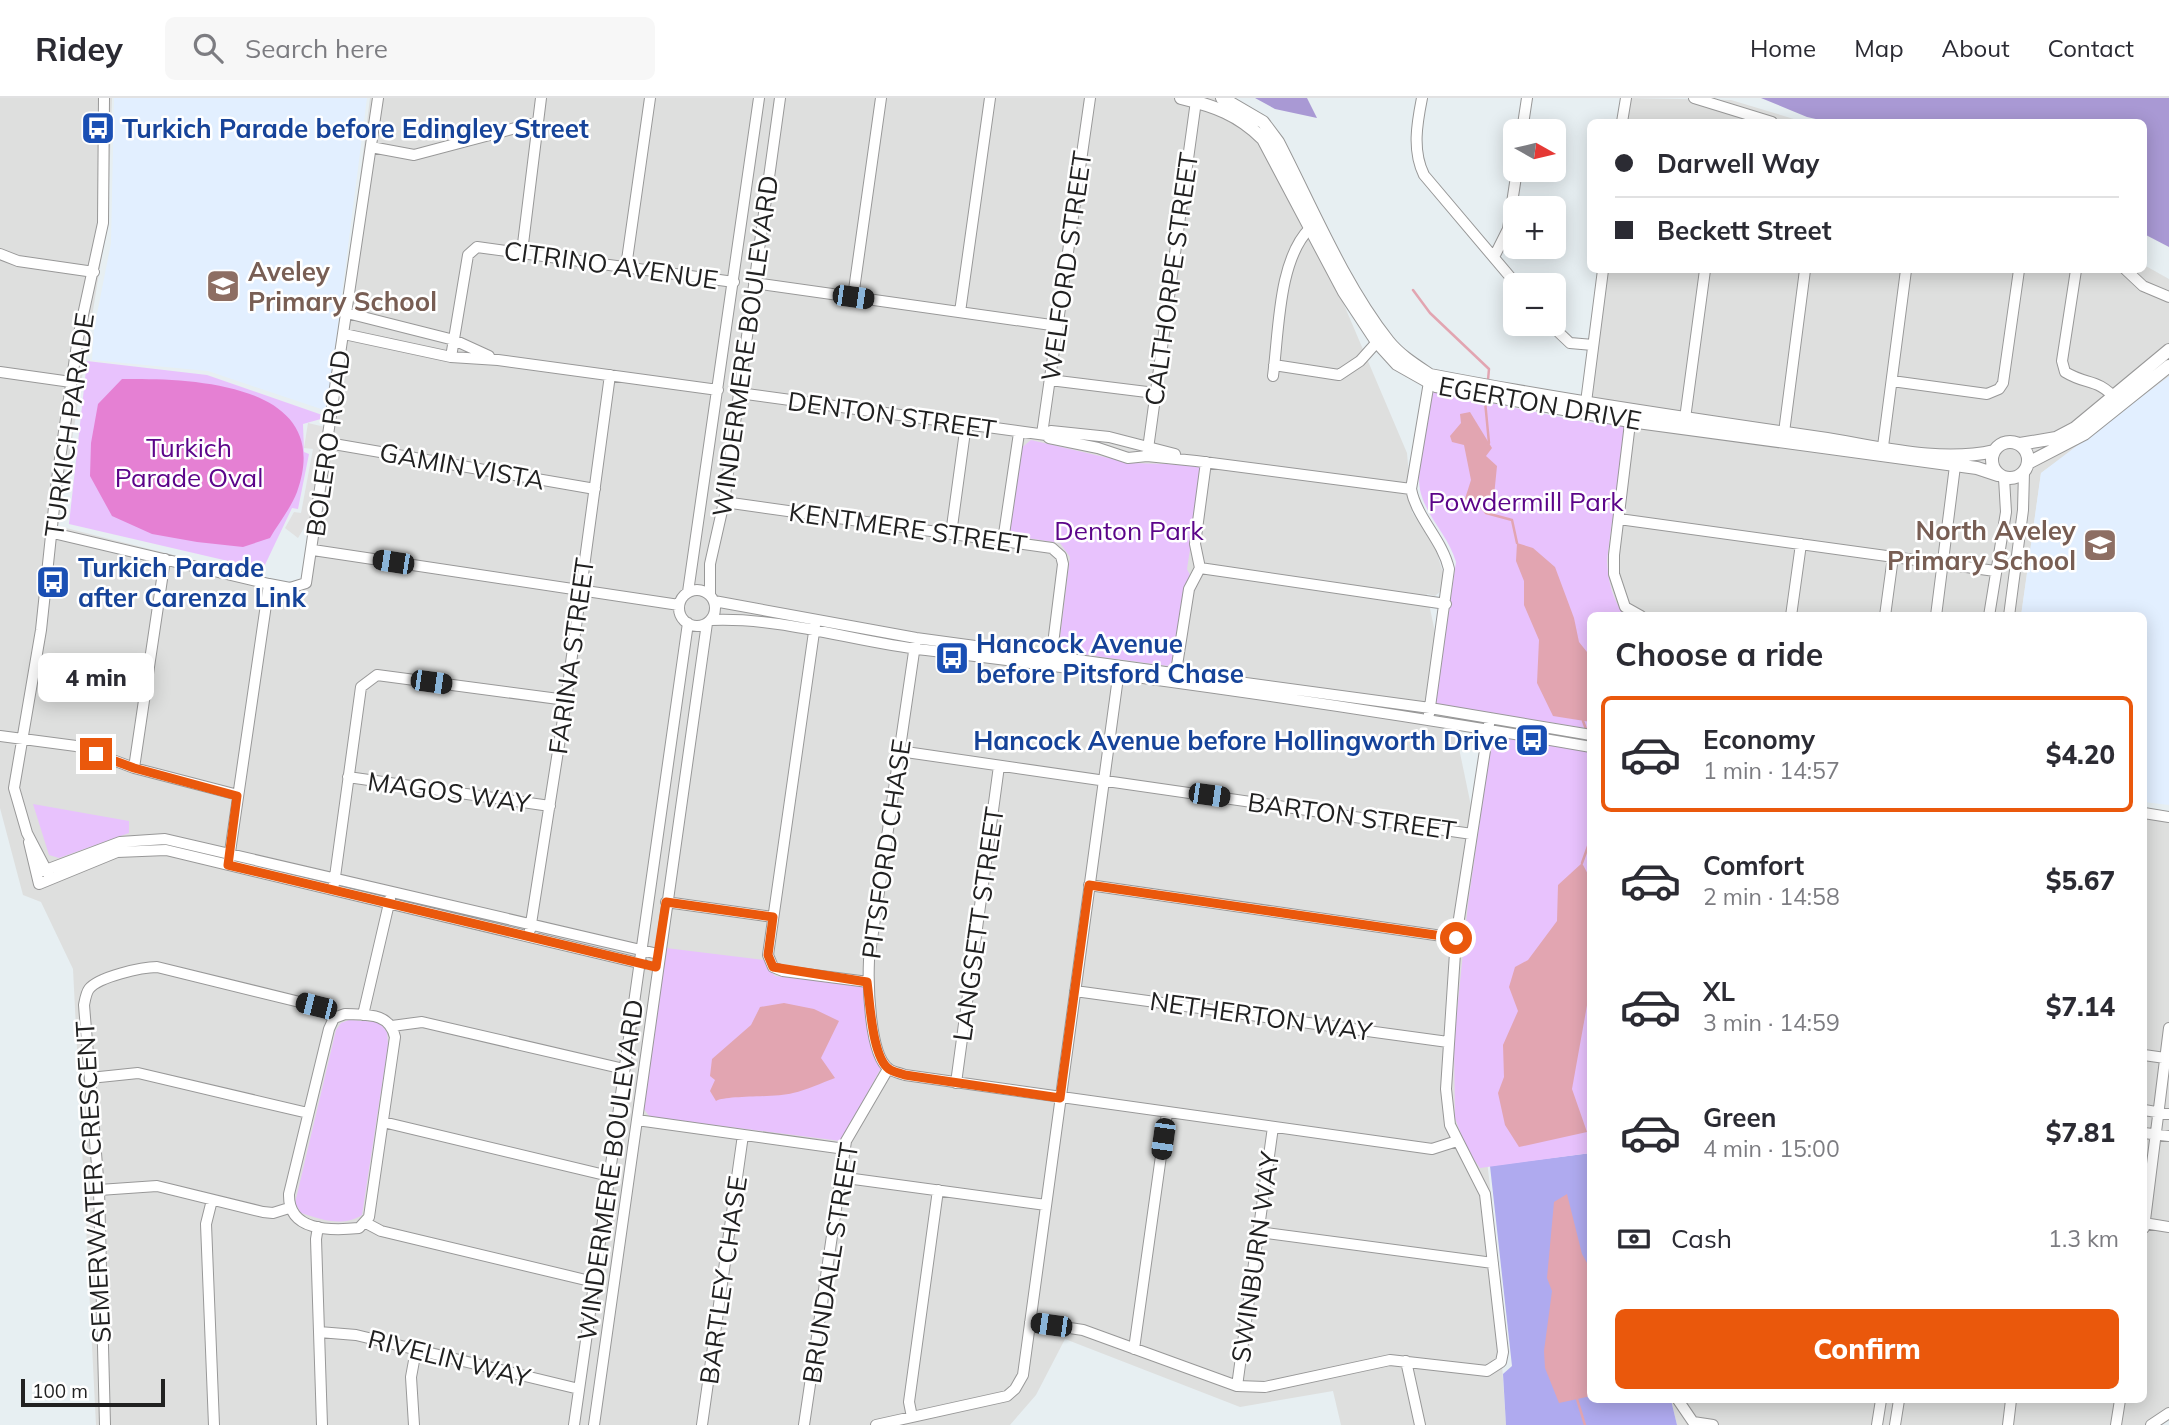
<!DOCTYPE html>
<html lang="en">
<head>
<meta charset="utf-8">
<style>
  body { margin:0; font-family:Mulish,sans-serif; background:#f7f7f7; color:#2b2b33; height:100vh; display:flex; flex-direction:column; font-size:26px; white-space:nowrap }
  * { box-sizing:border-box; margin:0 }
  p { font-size:23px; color:#7c7c81 }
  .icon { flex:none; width:38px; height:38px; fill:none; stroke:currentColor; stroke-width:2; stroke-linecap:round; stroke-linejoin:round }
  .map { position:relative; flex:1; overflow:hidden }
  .sheet { position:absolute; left:1587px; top:514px; width:560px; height:791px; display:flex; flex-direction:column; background:#fff; border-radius:10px; box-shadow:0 4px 18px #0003 }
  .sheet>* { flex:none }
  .banner { position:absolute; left:1587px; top:21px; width:560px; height:154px; border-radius:10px; box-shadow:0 4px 18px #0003; display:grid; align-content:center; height:154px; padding:0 28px; background:#fff }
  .needle { width:46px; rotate:98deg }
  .tools { position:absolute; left:1503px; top:21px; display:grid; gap:14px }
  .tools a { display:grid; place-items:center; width:63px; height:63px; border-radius:10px; background:#fff; box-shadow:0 4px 18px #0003; font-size:35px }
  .scale { position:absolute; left:21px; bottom:18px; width:144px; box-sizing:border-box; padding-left:7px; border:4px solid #212121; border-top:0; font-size:19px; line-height:24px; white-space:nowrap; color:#212121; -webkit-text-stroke:5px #fff; paint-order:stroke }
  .end { position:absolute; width:32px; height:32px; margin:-16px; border:9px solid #ea580c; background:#fff; box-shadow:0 0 0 4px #fff }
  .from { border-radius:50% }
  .bubble { position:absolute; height:49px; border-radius:10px; background:#fff; box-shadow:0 4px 18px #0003; font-size:23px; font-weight:800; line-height:49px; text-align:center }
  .car { position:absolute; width:21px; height:42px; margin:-21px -10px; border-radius:9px; box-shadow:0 0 5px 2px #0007; background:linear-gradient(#222 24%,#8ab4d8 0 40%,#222 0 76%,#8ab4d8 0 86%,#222 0) }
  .banner b { display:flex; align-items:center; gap:24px; height:66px; font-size:26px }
  .banner b+b { border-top:2px solid #e1e1e2 }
  .banner i { width:18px; height:18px; background:#2b2b33 }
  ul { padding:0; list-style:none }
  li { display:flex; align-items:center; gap:21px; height:116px; margin:0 14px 10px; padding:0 14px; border:4px solid transparent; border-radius:10px }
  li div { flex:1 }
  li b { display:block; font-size:26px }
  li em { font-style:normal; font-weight:800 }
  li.current { border-color:#ea580c }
  li>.icon { width:63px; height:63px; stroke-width:1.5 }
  h2 { padding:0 28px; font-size:32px; line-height:84px }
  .pay { display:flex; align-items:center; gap:18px; height:77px; padding:0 28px; font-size:26px }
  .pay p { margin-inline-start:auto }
  .action { display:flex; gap:14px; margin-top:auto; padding:14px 28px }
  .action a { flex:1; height:80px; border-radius:10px; background:#ea580c; color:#fff; font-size:28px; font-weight:800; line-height:80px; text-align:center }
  header { display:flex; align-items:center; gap:42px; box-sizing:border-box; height:98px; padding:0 35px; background:#fff; border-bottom:2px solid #e1e1e2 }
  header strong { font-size:33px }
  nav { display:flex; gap:38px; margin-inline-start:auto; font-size:24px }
  .search { width:490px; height:63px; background:#f7f7f7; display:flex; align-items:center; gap:18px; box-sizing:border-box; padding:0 24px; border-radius:10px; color:#7c7c81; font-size:26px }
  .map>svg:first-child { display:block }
  .residential { fill:#dedfde }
  .education { fill:#e2efff }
  .grass { fill:#afaaef }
  .forest { fill:#a999d4 }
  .park { fill:#e8c2fd }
  .pitch { fill:#e580d3 }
  .parking { fill:#e1e1e1 }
  .water { fill:#e2a5b1 }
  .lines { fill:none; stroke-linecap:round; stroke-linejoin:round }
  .stream { stroke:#e2a5b1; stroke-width:2.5 }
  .minor-casing { stroke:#989898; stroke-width:12 }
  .tertiary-casing { stroke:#989898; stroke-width:14 }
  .minor { stroke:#fff; stroke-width:10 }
  .tertiary { stroke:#fff; stroke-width:12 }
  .route { stroke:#ea580c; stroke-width:9 }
  .labels { text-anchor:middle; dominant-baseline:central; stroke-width:5; stroke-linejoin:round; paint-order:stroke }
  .transit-label { font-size:26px; font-weight:bold; fill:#164399; stroke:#fff; text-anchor:start }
  .street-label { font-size:26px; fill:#212121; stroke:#fff }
  .education-label { font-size:26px; font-weight:bold; fill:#785e54; stroke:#fff; text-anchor:start }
  .park-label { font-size:26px; fill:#5b0489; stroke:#fff }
</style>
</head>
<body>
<header>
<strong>Ridey</strong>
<div class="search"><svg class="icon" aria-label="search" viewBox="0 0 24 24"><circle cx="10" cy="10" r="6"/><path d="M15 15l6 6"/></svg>Search here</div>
<nav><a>Home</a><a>Map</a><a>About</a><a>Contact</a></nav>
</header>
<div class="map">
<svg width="2169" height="1327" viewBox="0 0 2169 1327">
  <rect width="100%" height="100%" fill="#e7eff2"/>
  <path class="residential" d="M0,0H112L108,120L58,428L289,486L305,478L319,406L370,0H1216L1263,16L1407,355L1412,414L1436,452L1444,478L1442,492L1435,498L1427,496L1487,785L1473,943L1491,1097L1506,1327H1341L1333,1293L1240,1309L1065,1241L1036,1297L1010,1327H96L73,871L41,804L23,797L0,710Z
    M1627,0L1731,2L1804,24H1624Z
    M2144,167L2169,181V284L2041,375L2021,518H1625L1616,505L1608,480L1607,462L1625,329L1590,321L1607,172H2144Z
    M2144,720L2169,723V1320L2161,1327H1677L1671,1302H2144Z"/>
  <path class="education" d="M114,0H367L327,313L208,273L92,262L94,231L111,145Z
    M2169,278V707L2144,704V518H2021L2041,375Z"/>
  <path class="grass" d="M1591,1055V1302H1671L1677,1327H1506L1503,1276L1512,1268L1490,1068Z"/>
  <path class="forest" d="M1255,0H1307L1317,20L1275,11Z
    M1761,0H2169V149L2144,136V24H1829L1807,19Z"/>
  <path class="park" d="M87,263L207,277L328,319L303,326L304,354L309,356L298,411L292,410L263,471L69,426Z
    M1431,293L1584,324L1625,328L1607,462C1608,483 1612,501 1625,518H1591V631L1435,606L1456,464C1449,439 1428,420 1421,396C1414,371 1427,320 1431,293Z
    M1031,342L1130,365L1203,367L1187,471L1190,477L1175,560L1168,568L1066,554L1059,547L1070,459L1060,445L1015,438L1010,434L1009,426L1020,351Z
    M1492,638L1591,654V1055L1480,1070L1466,1050L1455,1020L1454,943L1468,806Z
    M33,706L129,723V735L59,760L49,757Z
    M666,850L765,862L775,878L864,888L871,944L881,970L841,1043L650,1019L643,1010Z
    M349,922L379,924L387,934L388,947L362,1117C343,1129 322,1122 301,1115L295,1105L336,932L341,925Z"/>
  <path class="pitch" d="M122,281C193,280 336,285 297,394C291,410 278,426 270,440L243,449L197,444L152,436L112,418L90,378L91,345L98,306Z"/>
  <path class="parking" d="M308,325L325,329L313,415L298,440L285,430L294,414L301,415L313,351L304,350Z"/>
  <path class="water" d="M1470,314L1492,350L1486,358L1497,368L1494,398L1463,407L1471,382L1464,347L1452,344L1450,338L1461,325L1460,316Z
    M1517,445L1533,450L1555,469L1574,520L1579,544L1591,559V624L1553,618L1537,585L1539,542L1524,507V483L1516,463Z
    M1582,765L1591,782V885L1572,991L1587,1034L1519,1049L1505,1027L1498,995L1504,979L1503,947L1518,913L1509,889L1515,869L1528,862L1557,823L1558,787Z
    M784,905L814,911L839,923L821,960L835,980C821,985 807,992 793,995C774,1000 727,997 716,1003L710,993L715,982L710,978L712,961L751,927L760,909Z
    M1567,1096L1582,1156L1591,1172V1298L1559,1305L1545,1270L1544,1253L1552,1193L1547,1180L1554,1104Z"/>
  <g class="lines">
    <path class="stream" d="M1413,192L1430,215L1489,271L1488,282
      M1485,303L1489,345
      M1476,403L1486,415L1512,422L1517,445
      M1583,623L1586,631
      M1582,765L1591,740
      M1577,1301L1585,1327"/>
    <g class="minor-casing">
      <path id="minor" d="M1422,0C1417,25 1412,53 1424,77L1517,187
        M1694,0L1772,24
        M1622,24L1626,0
        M1522,33L1527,0
        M371,49L414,57L538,24
        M522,154L541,0
        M0,156L18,163L94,174
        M1494,159L1508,131L1517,72
        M626,169L650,0
        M2076,172L2062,263L2065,274C2088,288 2096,279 2117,302
        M2126,172L2143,188L2169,199
        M754,185L1058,228
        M853,199L881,0
        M960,214L990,0
        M347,215L454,242L489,258
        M1550,226L1570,245L1593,247
        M344,236L451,259L498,262L718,292
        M451,259L468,157L477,149L734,184
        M1274,267L1339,277L1360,263L1377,244
        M0,274L71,284
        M1273,278C1279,233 1278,162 1310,130
        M1050,282L1155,295
        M1892,283L1987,296L1999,291L2003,285L2019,172
        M739,295L1046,337L1049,340L1098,350L1128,360L1147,358L1196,363L1411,391
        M1585,312L1603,172
        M1631,317L1614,457V476L1625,509L1641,518
        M1684,328L1705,172
        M1042,336L1090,0
        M1046,337L1051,333L1109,339L1175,356
        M1783,342L1805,172
        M328,345L595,391
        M1882,356L1906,172
        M1147,358L1196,3
        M724,404L1052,450L1061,458L1063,466L1051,562
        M1619,421L1995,473
        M53,435L269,486L290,490L306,485L378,0
        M951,436L966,326
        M1003,443L1019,335
        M313,452L679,507
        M1200,470L1446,506
        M1200,470L1195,446L1206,364
        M679 510a18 18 0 1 1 36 0a18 18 0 1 1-36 0Z
        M688,494L759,0
        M710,496V466L724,404L780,0
        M714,503L916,540L1430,610L1591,637
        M1791,518L1801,446
        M1885,518L1893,459
        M1936,518L1955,368
        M1989,518L2006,414L2004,380
        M2009,518L2023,412L2024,374
        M711,522C784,519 854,544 926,552C1148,579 1370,611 1591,649
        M815,527L768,857L773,869L783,873L868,884
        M916,540L869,862C868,885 869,957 889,971C893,974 900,975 905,977L1432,1051L1457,1043
        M1175,580L1189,491L1200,470
        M1429,616L1449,471C1442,441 1417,421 1411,391L1430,278
        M0,638L76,648L134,670L238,697
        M899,653L1472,736
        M134,670L165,461
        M348,679L550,708
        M2144,715L2169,719
        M29,744L39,786L117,754L166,752L643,866
        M229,761L269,486
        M43,773L120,744L165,741L658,856
        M51,781L27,735L14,690L41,532L57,381L78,240L103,125L104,0
        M334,786L361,589L377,577L566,602
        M1089,787L1456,840
        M666,804L773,819
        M530,832L566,602L610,277
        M1075,893L1448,944
        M345,916C367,917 389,914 395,939L369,1119L359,1130C329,1133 288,1133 289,1096L329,931L334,920Z
        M363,917L390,801
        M392,928L422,924L624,971
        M2144,957L2165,960
        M90,980L138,975L308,1015
        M956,985L999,668
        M2144,1012L2169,1016
        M637,1022L845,1051
        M383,1024L609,1078
        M2144,1035L2169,1038
        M839,1079L1046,1107
        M99,1092L157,1088L263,1114L273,1115L289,1110
        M212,1102L206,1126L214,1327
        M366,1125L381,1133L594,1184
        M2144,1125L2169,1129
        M318,1129L316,1141L322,1327
        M2144,1130L2169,930
        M1259,1134L1493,1165
        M1030,1224L1083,1232L1237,1288L1265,1289L1390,1262L1487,1273L1501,1264L1503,1254L1485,1096L1450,1027L1446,991L1456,840L1490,620
        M319,1234L356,1237L579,1291
        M1134,1251L1167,1015
        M1406,1263L1420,1327
        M1237,1288L1273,1029
        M1678,1302L1693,1324L1713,1327
        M912,1319L909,1304L938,1092
        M105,1327L99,1092L84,907C85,902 86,895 89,891C98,879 142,869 157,869L316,908L334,920
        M414,1327L411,1279L416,1252
        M574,1327L688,525
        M594,1327L707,525
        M702,1327L743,1037
        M804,1327L846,1043L888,971
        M876,1327L1007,1298L1015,1291L1023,1277L1119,572
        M1877,1327L1881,1302
        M1895,1327L1899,1302
        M2008,1327L2011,1302
        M2116,1327L2120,1302
        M2151,1327L2169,1315"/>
    </g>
    <g class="tertiary-casing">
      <path id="tertiary" d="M1181,0C1214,8 1238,16 1263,41L1344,194L1377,244L1397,266L1436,288L1630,323L1977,370L1998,377
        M1222,0L1263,24L1278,44C1311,108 1343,186 1388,243C1399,257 1415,267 1430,277C1560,302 1689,321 1820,340C1875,348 1939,366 1994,353
        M1992 362a18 18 0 1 1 36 0a18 18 0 1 1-36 0Z
        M2020,346L2056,340L2075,330L2169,252
        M2028,365L2084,336L2169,268"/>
    </g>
    <use href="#minor" class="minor"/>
    <use href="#tertiary" class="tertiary"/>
  </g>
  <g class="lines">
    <path class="route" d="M96,656L134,670L237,698L228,767L656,869L666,804L773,819L768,857L773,869L867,884C870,904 872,959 889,971C893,974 900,975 905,977L1060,1000L1089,787L1456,840"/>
  </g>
  <defs>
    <g id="bus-square" transform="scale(1.75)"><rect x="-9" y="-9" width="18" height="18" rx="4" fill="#1a4fb4" stroke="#fff"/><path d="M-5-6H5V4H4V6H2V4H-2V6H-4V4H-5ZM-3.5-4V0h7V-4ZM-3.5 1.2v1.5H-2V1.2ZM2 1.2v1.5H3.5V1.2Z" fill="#fff"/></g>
    <g id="school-square" transform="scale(1.75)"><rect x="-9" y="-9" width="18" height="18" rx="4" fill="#8d6e63" stroke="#fff"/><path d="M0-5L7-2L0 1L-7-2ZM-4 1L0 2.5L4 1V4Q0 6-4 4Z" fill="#fff"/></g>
  </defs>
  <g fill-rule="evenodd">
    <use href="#bus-square" x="98" y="30"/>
    <use href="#school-square" x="223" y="188"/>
    <use href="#school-square" x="2100" y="447"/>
    <use href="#bus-square" x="53" y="484"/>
    <use href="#bus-square" x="952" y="560"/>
    <use href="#bus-square" x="1532" y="642"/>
  </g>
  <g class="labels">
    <g class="transit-label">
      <text x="122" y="30">Turkich Parade before Edingley Street</text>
      <text x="78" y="469">Turkich Parade<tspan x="78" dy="30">after Carenza Link</tspan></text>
      <text x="976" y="545">Hancock Avenue<tspan x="976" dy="30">before Pitsford Chase</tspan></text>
      <text x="1508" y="642" text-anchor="end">Hancock Avenue before Hollingworth Drive</text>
    </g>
    <g class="street-label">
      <text transform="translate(611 167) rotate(8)">CITRINO AVENUE</text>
      <text transform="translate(1066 168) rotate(-82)">WELFORD STREET</text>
      <text transform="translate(1171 181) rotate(-82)">CALTHORPE STREET</text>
      <text transform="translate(745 248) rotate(-82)">WINDERMERE BOULEVARD</text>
      <text transform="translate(1540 305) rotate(10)">EGERTON DRIVE</text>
      <text transform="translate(892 317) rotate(8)">DENTON STREET</text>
      <text transform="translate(69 327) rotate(-82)">TURKICH PARADE</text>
      <text transform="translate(328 345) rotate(-82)">BOLERO ROAD</text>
      <text transform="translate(462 368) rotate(10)">GAMIN VISTA</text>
      <text transform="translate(908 430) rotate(8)">KENTMERE STREET</text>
      <text transform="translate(571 558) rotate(-82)">FARINA STREET</text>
      <text transform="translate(449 694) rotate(8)">MAGOS WAY</text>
      <text transform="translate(1352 718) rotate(8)">BARTON STREET</text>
      <text transform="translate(886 751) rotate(-82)">PITSFORD CHASE</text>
      <text transform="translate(978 826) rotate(-82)">LANGSETT STREET</text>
      <text transform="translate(1261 918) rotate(8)">NETHERTON WAY</text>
      <text transform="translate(610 1072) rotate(-82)">WINDERMERE BOULEVARD</text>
      <text transform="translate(93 1084) rotate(-93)">SEMERWATER CRESCENT</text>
      <text transform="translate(1255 1159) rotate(-82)">SWINBURN WAY</text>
      <text transform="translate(830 1165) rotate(-81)">BRUNDALL STREET</text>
      <text transform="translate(723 1182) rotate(-82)">BARTLEY CHASE</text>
      <text transform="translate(449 1260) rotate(14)">RIVELIN WAY</text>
    </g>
    <g class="education-label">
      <text x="248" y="173">Aveley<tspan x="248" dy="30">Primary School</tspan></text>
      <text x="2076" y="432" text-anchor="end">North Aveley<tspan x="2076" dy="30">Primary School</tspan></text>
    </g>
    <g class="park-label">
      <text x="189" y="349">Turkich<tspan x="189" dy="30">Parade Oval</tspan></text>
      <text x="1526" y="403">Powdermill Park</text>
      <text x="1129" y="432">Denton Park</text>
    </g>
  </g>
</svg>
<div class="tools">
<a><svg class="needle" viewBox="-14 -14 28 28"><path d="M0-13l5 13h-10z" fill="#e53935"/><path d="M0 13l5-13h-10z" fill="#7c7c81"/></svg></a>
<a>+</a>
<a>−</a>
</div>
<div class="scale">100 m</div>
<i class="end from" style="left:1456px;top:840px"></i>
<i class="end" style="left:96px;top:656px"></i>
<div class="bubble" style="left:38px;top:555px;width:116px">4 min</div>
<i class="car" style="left:853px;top:199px;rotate:98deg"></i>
<i class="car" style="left:393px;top:464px;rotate:279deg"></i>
<i class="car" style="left:431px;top:584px;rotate:98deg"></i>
<i class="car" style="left:1209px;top:697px;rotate:98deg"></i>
<i class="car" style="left:316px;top:908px;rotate:284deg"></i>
<i class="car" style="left:1163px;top:1041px;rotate:188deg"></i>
<i class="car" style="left:1051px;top:1227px;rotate:278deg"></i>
<div class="banner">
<b><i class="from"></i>Darwell Way</b>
<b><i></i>Beckett Street</b>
</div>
<section class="sheet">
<h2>Choose a ride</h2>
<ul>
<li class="current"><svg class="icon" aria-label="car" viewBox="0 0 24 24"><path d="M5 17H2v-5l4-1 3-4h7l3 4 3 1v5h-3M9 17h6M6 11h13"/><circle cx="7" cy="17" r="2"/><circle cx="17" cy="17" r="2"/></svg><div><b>Economy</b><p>1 min · 14:57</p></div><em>$4.20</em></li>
<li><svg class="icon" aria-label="car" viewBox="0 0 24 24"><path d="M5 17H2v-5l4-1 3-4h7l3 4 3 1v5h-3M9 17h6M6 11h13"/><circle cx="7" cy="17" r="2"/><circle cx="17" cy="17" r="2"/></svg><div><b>Comfort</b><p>2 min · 14:58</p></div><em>$5.67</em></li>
<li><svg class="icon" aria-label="car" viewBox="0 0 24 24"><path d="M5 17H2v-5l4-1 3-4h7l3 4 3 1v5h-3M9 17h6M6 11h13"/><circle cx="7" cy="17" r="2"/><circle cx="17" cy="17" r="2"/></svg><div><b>XL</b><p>3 min · 14:59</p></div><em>$7.14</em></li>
<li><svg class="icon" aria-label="car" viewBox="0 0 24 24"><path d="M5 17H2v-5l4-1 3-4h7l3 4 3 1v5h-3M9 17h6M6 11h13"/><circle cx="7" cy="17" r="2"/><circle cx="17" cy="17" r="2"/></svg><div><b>Green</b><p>4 min · 15:00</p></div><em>$7.81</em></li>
</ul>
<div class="pay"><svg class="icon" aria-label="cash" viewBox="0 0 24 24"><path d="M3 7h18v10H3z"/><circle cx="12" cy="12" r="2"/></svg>Cash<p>1.3 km</p></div>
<div class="action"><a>Confirm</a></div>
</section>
</div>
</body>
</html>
